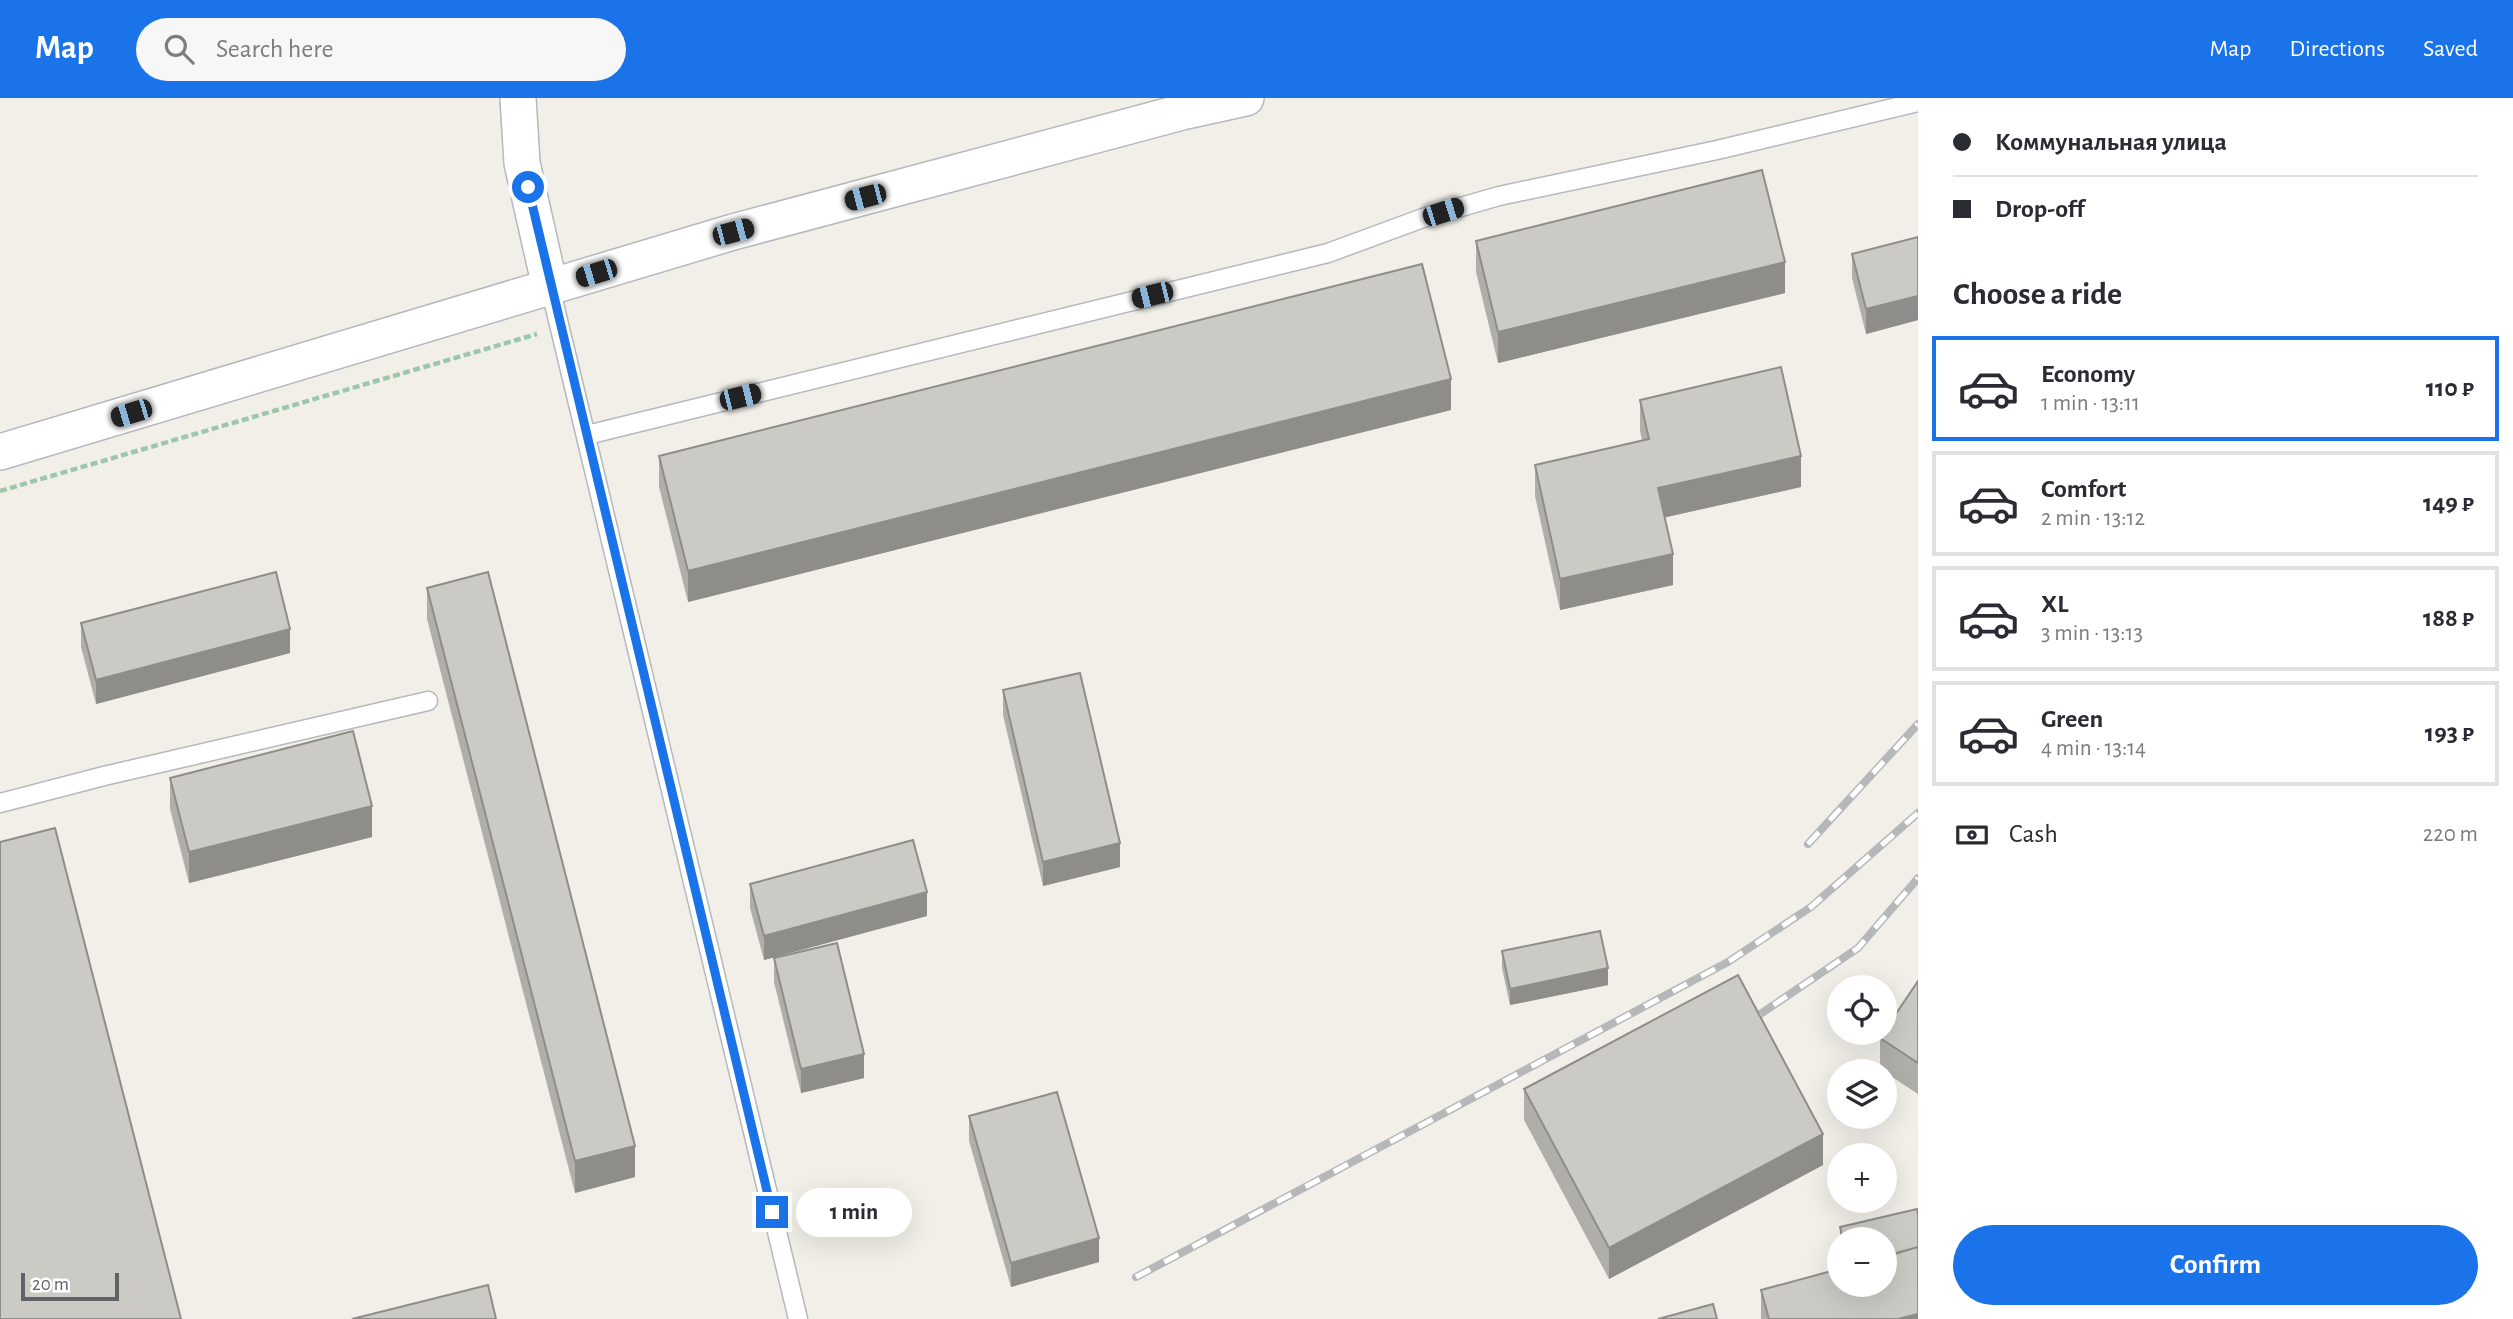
<!DOCTYPE html>
<html lang="en">
<head>
<meta charset="utf-8">
<style>
  body { margin:0; font-family:"Alegreya Sans",sans-serif; background:#f7f7f7; color:#2b2b33; height:100vh; display:flex; flex-direction:column; font-size:26px; white-space:nowrap }
  * { box-sizing:border-box; margin:0 }
  p { font-size:23px; color:#7c7c81 }
  .icon { flex:none; width:38px; height:38px; fill:none; stroke:currentColor; stroke-width:2; stroke-linecap:round; stroke-linejoin:round }
  .map { position:relative; flex:1; overflow:hidden }
  .details { display:flex; flex-direction:column; background:#fff; width:595px }
  .details>* { flex:none }
  .top-card { display:grid; align-content:center; height:154px; padding:0 35px; background:#fff }
  .controls { position:absolute; left:1827px; top:877px; display:grid; gap:14px }
  .controls a { display:grid; place-items:center; width:70px; height:70px; border-radius:50%; background:#fff; box-shadow:0 7px 28px #0002; font-size:35px }
  .scale { position:absolute; left:21px; bottom:18px; width:98px; box-sizing:border-box; padding-left:7px; border:4px solid #5f6368; border-top:0; font-size:19px; line-height:24px; white-space:nowrap; color:#5f6368; -webkit-text-stroke:5px #fff; paint-order:stroke }
  .end { position:absolute; width:32px; height:32px; margin:-16px; border:9px solid #1a73e8; background:#fff; box-shadow:0 0 0 4px #fff }
  .from { border-radius:50% }
  .bubble { position:absolute; height:49px; border-radius:24px; background:#fff; box-shadow:0 7px 28px #0002; font-size:23px; font-weight:700; line-height:49px; text-align:center }
  .car { position:absolute; width:21px; height:42px; margin:-21px -10px; border-radius:9px; box-shadow:0 0 5px 2px #0007; background:linear-gradient(#222 24%,#8ab4d8 0 40%,#222 0 76%,#8ab4d8 0 86%,#222 0) }
  .top-card b { display:flex; align-items:center; gap:24px; height:66px; font-size:26px }
  .top-card b+b { border-top:2px solid #e1e1e2 }
  .top-card i { width:18px; height:18px; background:#2b2b33 }
  ul { padding:0; list-style:none }
  li { display:flex; align-items:center; gap:21px; height:105px; margin:0 14px 10px; padding:0 21px; border:4px solid #e1e1e2; border-radius:0px }
  li div { flex:1 }
  li b { display:block; font-size:26px }
  li em { font-style:normal; font-weight:700 }
  li.selected { border-color:#1a73e8 }
  li>.icon { width:63px; height:63px; stroke-width:1.5 }
  h2 { padding:0 35px; font-size:32px; line-height:84px }
  .pay { display:flex; align-items:center; gap:18px; height:77px; padding:0 35px; font-size:26px }
  .pay p { margin-inline-start:auto }
  .cta { display:flex; gap:14px; margin-top:auto; padding:14px 35px }
  .cta a { flex:1; height:80px; border-radius:42px; background:#1a73e8; color:#fff; font-size:28px; font-weight:700; line-height:80px; text-align:center }
  header { display:flex; align-items:center; gap:42px; box-sizing:border-box; height:98px; padding:0 35px; background:#1a73e8; color:#fff }
  header strong { font-size:33px }
  nav { display:flex; gap:38px; margin-inline-start:auto; font-size:24px }
  .search { width:490px; height:63px; background:#f7f7f7; display:flex; align-items:center; gap:18px; box-sizing:border-box; padding:0 24px; border-radius:38px; color:#7c7c81; font-size:26px }
  main { display:flex; flex:1; min-height:0 }
  .map>svg:first-child { display:block }
  .lines { fill:none; stroke-linecap:round; stroke-linejoin:round }
  .lane-casing { stroke:#b5b8bc; stroke-width:21 }
  .street-casing { stroke:#b5b8bc; stroke-width:38 }
  .path { stroke:#9cc7a9; stroke-width:4.5; stroke-dasharray:7 3.5; stroke-linecap:butt }
  .lane { stroke:#fff; stroke-width:18 }
  .street { stroke:#fff; stroke-width:35 }
  .rail-casing { stroke:#b6b7b8; stroke-width:8 }
  .rail { stroke:#fff; stroke-width:5; stroke-dasharray:16; stroke-linecap:butt }
  .wall { fill:#afaea9 }
  .shaded-wall { fill:#8f8d8a }
  .building { fill:#cccac5; stroke:#8f8d8a; stroke-width:2 }
  .route { stroke:#1a73e8; stroke-width:9 }
</style>
</head>
<body>
<header>
<strong>Map</strong>
<div class="search"><svg class="icon" aria-label="search" viewBox="0 0 24 24"><circle cx="10" cy="10" r="6"/><path d="M15 15l6 6"/></svg>Search here</div>
<nav><a>Map</a><a>Directions</a><a>Saved</a></nav>
</header>
<main>
<div class="map">
<svg width="1918" height="1221" viewBox="0 0 1918 1221">
  <rect width="100%" height="100%" fill="#f1efe8"/>
  <g class="lines">
    <g class="lane-casing">
      <path id="lane" d="M550,189L798,1221
        M587,337L1328,155L1423,120L1499,98L1717,52L1918,4
        M0,705L104,678L428,603"/>
    </g>
    <g class="street-casing">
      <path id="street" d="M518,0L522,65L550,189
        M0,354L733,134L1182,14L1246,0"/>
    </g>
    <path class="path" d="M0,393L537,236"/>
    <use href="#lane" class="lane"/>
    <use href="#street" class="street"/>
    <g class="rail-casing">
      <path id="rail" d="M1808,746L1918,626
        M1747,925L1858,850L1918,780
        M1136,1179L1728,864L1811,809L1918,715"/>
    </g>
    <use href="#rail" class="rail"/>
  </g>
  <path class="wall" d="M1918,139V222L1866,236L1852,180V156Z
    M1476,143L1785,195L1498,265L1476,174Z
    M1640,302L1801,389L1665,419L1673,487L1560,512L1535,398V367L1642,342L1640,333Z
    M1451,312L688,504L659,389V358Z
    M427,490L635,1079L575,1095L427,521Z
    M81,525L290,555L96,606L81,549Z
    M1003,592L1120,769L1043,788L1003,617Z
    M170,680L372,739L189,785L170,711Z
    M750,786L927,818L764,862L750,810Z
    M1502,853L1608,887L1510,907L1502,870Z
    M774,860L864,980L801,995L774,884Z
    M1918,883V996L1880,971V940Z
    M1524,991L1823,1067L1609,1181L1524,1022Z
    M969,1018L1099,1164L1011,1189L969,1043Z
    M1917,1111L1918,1116V1221H1761V1192L1839,1171V1186H1885V1141H1840V1129Z"/>
  <path class="shaded-wall" d="M1785,164V195L1498,265V234Z
    M1918,198V222L1866,236V211Z
    M1451,281V312L688,504V473Z
    M1801,358V389L1658,421V390Z
    M1673,456V487L1560,512V481Z
    M290,531V555L96,606V582Z
    M372,708V739L189,785V754Z
    M1120,745V769L1043,788V764Z
    M927,794V818L764,862V838Z
    M1608,870V887L1510,907V891Z
    M864,956V980L801,995V971Z
    M1823,1036V1067L1609,1181V1150Z
    M635,1048V1079L575,1095V1063Z
    M1099,1140V1164L1011,1189V1165Z
    M1918,1216V1221H1898Z"/>
  <path class="building" d="M1762,72L1785,164L1498,234L1476,143Z
    M1918,139V198L1866,211L1852,156Z
    M1422,166L1451,281L688,473L659,358Z
    M1781,269L1801,358L1658,390L1673,456L1560,481L1535,367L1649,341L1640,302Z
    M276,474L290,531L96,582L81,525Z
    M488,474L635,1048L575,1063L427,490Z
    M1080,575L1120,745L1043,764L1003,592Z
    M353,633L372,708L189,754L170,680Z
    M55,730L181,1221H0V744Z
    M913,742L927,794L764,838L750,786Z
    M1600,833L1608,870L1510,891L1502,853Z
    M837,845L864,956L801,971L774,860Z
    M1738,877L1823,1036L1609,1150L1524,991Z
    M1918,883V965L1880,940L1883,934H1885V932Z
    M1057,994L1099,1140L1011,1165L969,1018Z
    M1917,1111L1918,1116V1149L1885,1158V1141H1843L1840,1129Z
    M1918,1149V1216L1898,1221H1769L1761,1192L1839,1171V1186H1885V1159Z
    M488,1187L496,1221H352Z
    M1713,1206L1717,1221H1658Z"/>
  <g class="lines">
    <path class="route" d="M528,89L772,1114"/>
  </g>
</svg>
<div class="controls">
<a><svg class="icon" aria-label="locate" viewBox="0 0 24 24"><circle cx="12" cy="12" r="6"/><path d="M12 2v4M12 18v4M2 12h4M18 12h4"/></svg></a>
<a><svg class="icon" aria-label="layers" viewBox="0 0 24 24"><path d="M12 4l9 5-9 5-9-5zM3 14l9 5 9-5"/></svg></a>
<a>+</a>
<a>−</a>
</div>
<div class="scale">20 m</div>
<i class="end from" style="left:528px;top:89px"></i>
<i class="end" style="left:772px;top:1114px"></i>
<div class="bubble" style="left:796px;top:1090px;width:116px">1 min</div>
<i class="car" style="left:865px;top:99px;rotate:255deg"></i>
<i class="car" style="left:1443px;top:114px;rotate:72deg"></i>
<i class="car" style="left:733px;top:134px;rotate:75deg"></i>
<i class="car" style="left:596px;top:175px;rotate:253deg"></i>
<i class="car" style="left:1152px;top:197px;rotate:256deg"></i>
<i class="car" style="left:740px;top:299px;rotate:76deg"></i>
<i class="car" style="left:131px;top:315px;rotate:253deg"></i>
</div>
<section class="details">
<div class="top-card">
<b><i class="from"></i>Коммунальная улица</b>
<b><i></i>Drop-off</b>
</div>
<h2>Choose a ride</h2>
<ul>
<li class="selected"><svg class="icon" aria-label="car" viewBox="0 0 24 24"><path d="M5 17H2v-5l4-1 3-4h7l3 4 3 1v5h-3M9 17h6M6 11h13"/><circle cx="7" cy="17" r="2"/><circle cx="17" cy="17" r="2"/></svg><div><b>Economy</b><p>1 min · 13:11</p></div><em>110 ₽</em></li>
<li><svg class="icon" aria-label="car" viewBox="0 0 24 24"><path d="M5 17H2v-5l4-1 3-4h7l3 4 3 1v5h-3M9 17h6M6 11h13"/><circle cx="7" cy="17" r="2"/><circle cx="17" cy="17" r="2"/></svg><div><b>Comfort</b><p>2 min · 13:12</p></div><em>149 ₽</em></li>
<li><svg class="icon" aria-label="car" viewBox="0 0 24 24"><path d="M5 17H2v-5l4-1 3-4h7l3 4 3 1v5h-3M9 17h6M6 11h13"/><circle cx="7" cy="17" r="2"/><circle cx="17" cy="17" r="2"/></svg><div><b>XL</b><p>3 min · 13:13</p></div><em>188 ₽</em></li>
<li><svg class="icon" aria-label="car" viewBox="0 0 24 24"><path d="M5 17H2v-5l4-1 3-4h7l3 4 3 1v5h-3M9 17h6M6 11h13"/><circle cx="7" cy="17" r="2"/><circle cx="17" cy="17" r="2"/></svg><div><b>Green</b><p>4 min · 13:14</p></div><em>193 ₽</em></li>
</ul>
<div class="pay"><svg class="icon" aria-label="cash" viewBox="0 0 24 24"><path d="M3 7h18v10H3z"/><circle cx="12" cy="12" r="2"/></svg>Cash<p>220 m</p></div>
<div class="cta"><a>Confirm</a></div>
</section>
</main>
</body>
</html>
